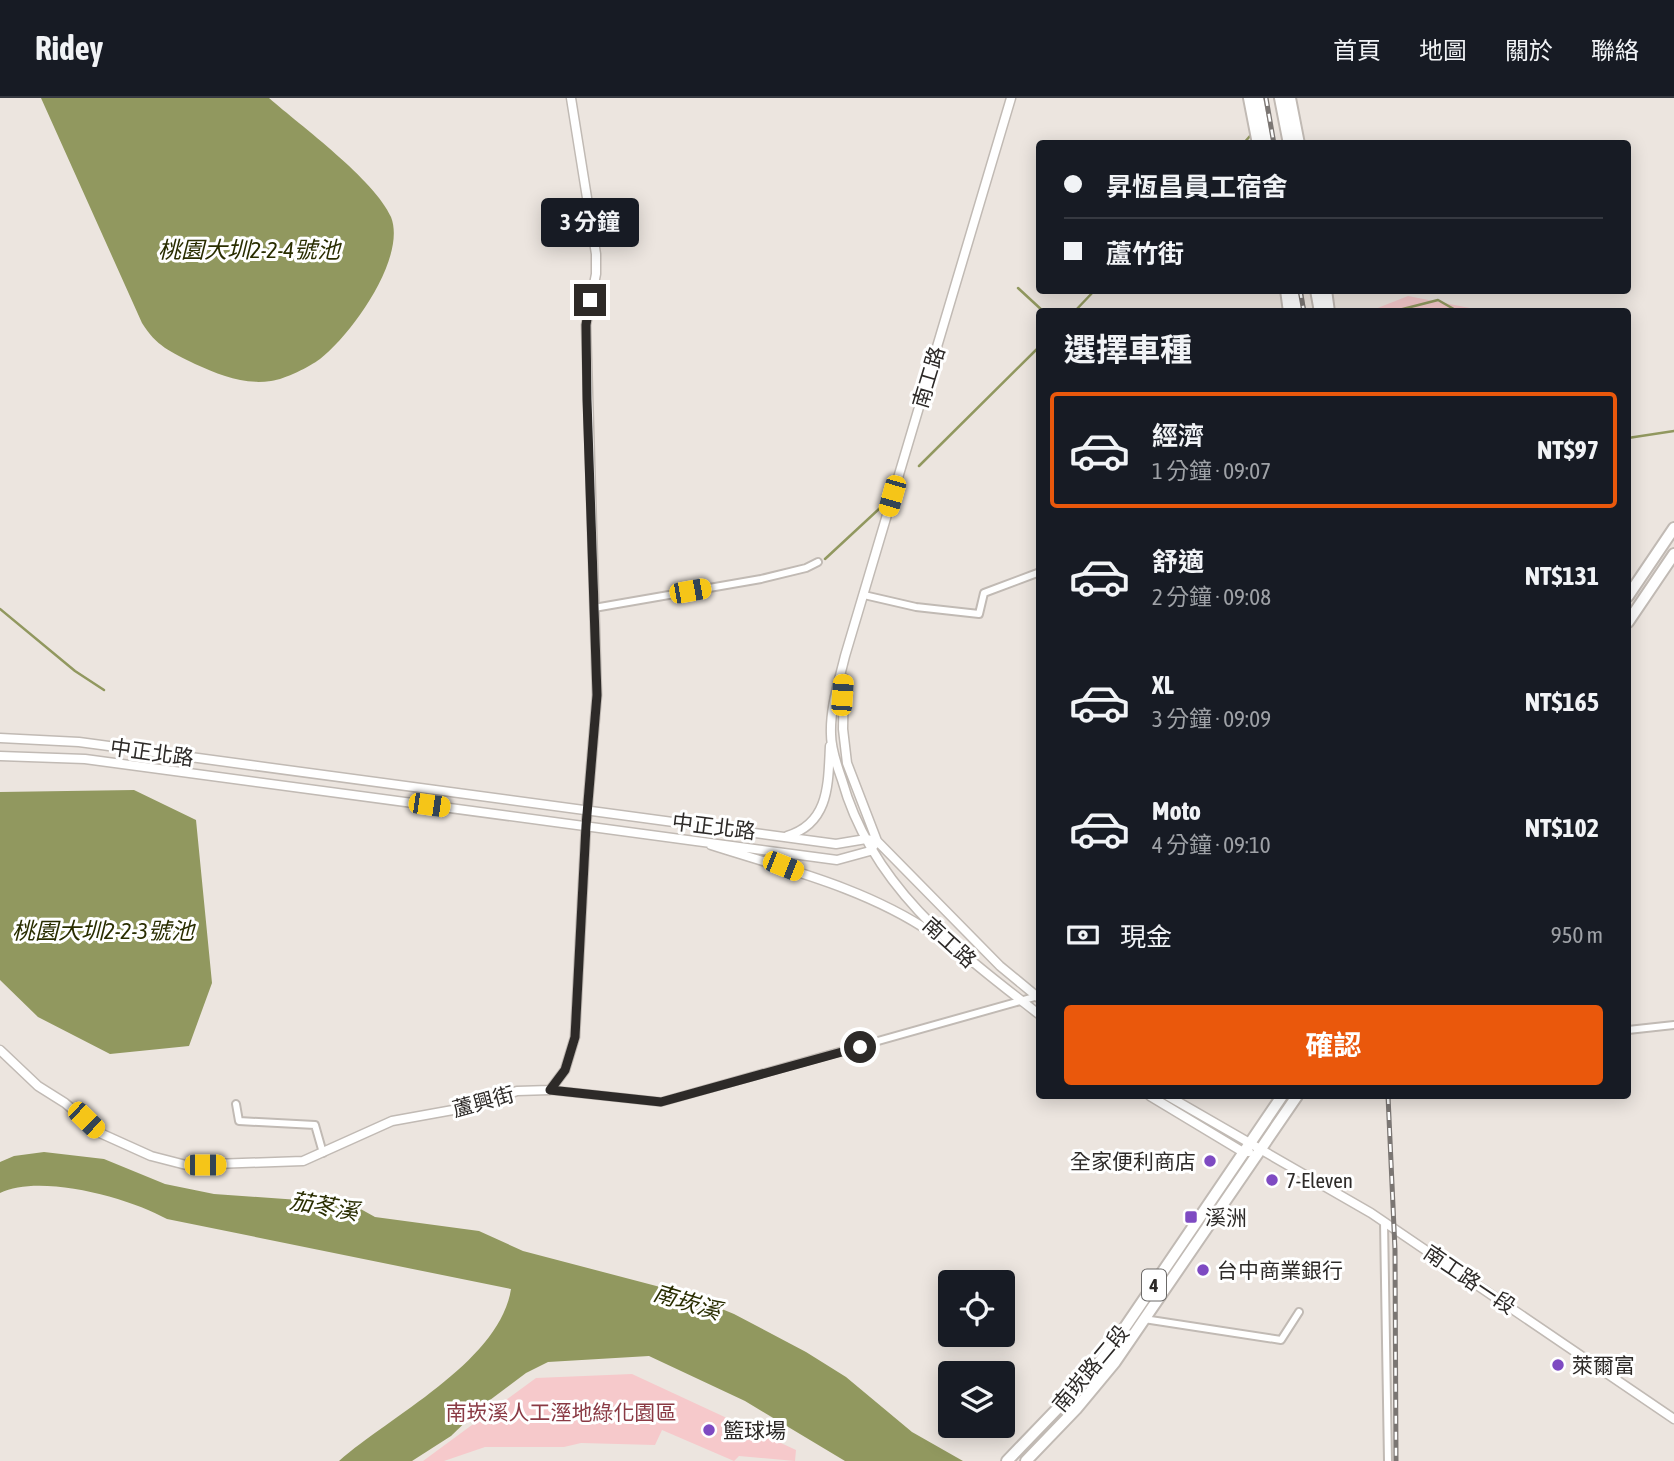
<!DOCTYPE html>
<html lang="zh-TW">
<head>
<meta charset="utf-8">
<style>
  body { margin:0; font-family:"Asap Condensed","Noto Sans TC",sans-serif; background:#242831; color:#f1f3f6; height:100vh; display:flex; flex-direction:column; font-size:26px; white-space:nowrap }
  * { box-sizing:border-box; margin:0 }
  p { font-size:23px; color:#9ea1a6 }
  .icon { flex:none; width:38px; height:38px; fill:none; stroke:currentColor; stroke-width:2; stroke-linecap:round; stroke-linejoin:round }
  .map { position:relative; flex:1; overflow:hidden }
  .details { position:absolute; left:1036px; top:210px; width:595px; height:791px; display:flex; flex-direction:column; background:#171b24; border-radius:7px; box-shadow:0 4px 18px #0003 }
  .details>* { flex:none }
  .top-card { position:absolute; left:1036px; top:42px; width:595px; height:154px; border-radius:7px; box-shadow:0 4px 18px #0003; display:grid; align-content:center; height:154px; padding:0 28px; background:#171b24 }
  .fabs { position:absolute; left:938px; top:1172px; display:grid; gap:14px }
  .fabs a { display:grid; place-items:center; width:77px; height:77px; border-radius:7px; background:#171b24; box-shadow:0 4px 18px #0003; font-size:35px }
  .end { position:absolute; width:32px; height:32px; margin:-16px; border:9px solid #2d2a28; background:#fff; box-shadow:0 0 0 4px #fff }
  .from { border-radius:50% }
  .bubble { position:absolute; height:49px; border-radius:7px; background:#171b24; box-shadow:0 4px 18px #0003; font-size:23px; font-weight:700; line-height:49px; text-align:center }
  .car { position:absolute; width:21px; height:42px; margin:-21px -10px; border-radius:9px; box-shadow:0 0 5px 2px #0007; background:linear-gradient(#f5c518 24%,#345 0 40%,#f5c518 0 76%,#345 0 86%,#f5c518 0) }
  .top-card b { display:flex; align-items:center; gap:24px; height:66px; font-size:26px }
  .top-card b+b { border-top:2px solid #363941 }
  .top-card i { width:18px; height:18px; background:#f1f3f6 }
  ul { padding:0; list-style:none }
  li { display:flex; align-items:center; gap:21px; height:116px; margin:0 14px 10px; padding:0 14px; border:4px solid transparent; border-radius:7px }
  li div { flex:1 }
  li b { display:block; font-size:26px }
  li em { font-style:normal; font-weight:700 }
  li.selected { border-color:#ea580c }
  li>.icon { width:63px; height:63px; stroke-width:1.5 }
  h2 { padding:0 28px; font-size:32px; line-height:84px }
  .pay { display:flex; align-items:center; gap:18px; height:77px; padding:0 28px; font-size:26px }
  .pay p { margin-inline-start:auto }
  .action { display:flex; gap:14px; margin-top:auto; padding:14px 28px }
  .action a { flex:1; height:80px; border-radius:7px; background:#ea580c; color:#fff; font-size:28px; font-weight:700; line-height:80px; text-align:center }
  header { display:flex; align-items:center; gap:42px; box-sizing:border-box; height:98px; padding:0 35px; background:#171b24; border-bottom:2px solid #363941 }
  header strong { font-size:33px }
  nav { display:flex; gap:38px; margin-inline-start:auto; font-size:24px }
  .map>svg:first-child { display:block }
  .green { fill:#f6c9cb }
  .water { fill:#91985f }
  .lines { fill:none; stroke-linecap:round; stroke-linejoin:round }
  .stream { stroke:#91985f; stroke-width:2.5 }
  .minor-casing { stroke:#c1bab4; stroke-width:10 }
  .tertiary-casing { stroke:#c1bab4; stroke-width:11 }
  .primary-casing { stroke:#c1bab4; stroke-width:14 }
  .minor { stroke:#fff; stroke-width:6 }
  .tertiary { stroke:#fff; stroke-width:8 }
  .primary { stroke:#fff; stroke-width:10 }
  .rail-casing { stroke:#7b7673; stroke-width:5 }
  .rail { stroke:#fff; stroke-width:2.5; stroke-dasharray:8; stroke-linecap:butt }
  .route { stroke:#2d2a28; stroke-width:9 }
  .poi-dot { fill:#7e4ac2; stroke:#fff; stroke-width:2.5 }
  .labels { text-anchor:middle; dominant-baseline:central; stroke-width:6; stroke-linejoin:round; paint-order:stroke }
  .shield { fill:#fff; stroke:#6c6a68; stroke-width:2 }
  .shield-label { font-size:19px; font-weight:bold; fill:#2d2a28 }
  .street-label { font-size:21px; fill:#2d2a28; stroke:#fff }
  .poi-label { font-size:21px; fill:#2d2a28; stroke:#fff; text-anchor:start }
  .park-label { font-size:21px; fill:#8a3a44; stroke:#fff }
  .water-label { font-size:23px; font-style:italic; fill:#292d00; stroke:#fff }
</style>
</head>
<body>
<header>
<strong>Ridey</strong>
<nav><a>首頁</a><a>地圖</a><a>關於</a><a>聯絡</a></nav>
</header>
<div class="map">
<svg width="1674" height="1363" viewBox="0 0 1674 1363">
  <rect width="100%" height="100%" fill="#ece5df"/>
  <path class="green" d="M1408,198L1475,211L1477,213H1370Z
    M632,1276L796,1352L795,1363L739,1358L734,1363L662,1332L655,1347L581,1345L564,1349H485L444,1363H423L536,1280Z"/>
  <path class="water" d="M41,0H269C301,28 375,82 391,119C407,160 351,237 320,261C309,269 286,281 271,283C243,287 220,277 195,266C171,254 156,248 142,225Z
    M134,692L196,722L212,885L189,948L110,956L38,919L0,882V694Z
    M44,1054L104,1061L165,1086L214,1096L299,1102L313,1099L357,1109L375,1119L479,1133L523,1153L683,1195L734,1216L806,1254L846,1279L912,1334L963,1363H845L745,1303L649,1258L548,1264L526,1275L482,1308L451,1338L412,1363H339C392,1317 500,1263 511,1191L167,1121C130,1100 40,1075 0,1095V1064L14,1058Z"/>
  <g class="lines">
    <path class="stream" d="M1243,46L1250,38
      M1018,190L1044,214
      M1074,214L1095,192
      M1391,214L1438,202L1459,214
      M1628,340L1674,333
      M919,368L1040,248
      M825,461L880,410
      M0,511L75,573L104,592"/>
    <g class="minor-casing">
      <path id="minor" d="M864,497L916,509L979,516L984,495L1040,474
        M594,510L761,481L806,470L818,464
        M1628,932L1674,927
        M550,992L661,1004L1038,898
        M236,1006L239,1023L315,1027L323,1055
        M1384,1124L1388,1363
        M1144,1221L1281,1242L1299,1214"/>
    </g>
    <g class="tertiary-casing">
      <path id="tertiary" d="M1011,0L845,558C839,583 830,610 831,636C831,651 837,668 842,682C872,789 956,852 1040,917
        M844,580L843,631L847,665L877,743L1000,868L1040,901
        M0,640L79,644L836,746L866,741L877,743L870,753L837,762L85,661L0,658
        M787,738C830,725 828,685 830,648
        M711,747C786,771 866,790 932,835
        M0,952L38,988L65,1005L100,1035L151,1058L186,1067L303,1063L392,1023L475,1008L517,993L550,992L565,972L575,939L586,728L597,597L586,227L596,176V156L571,0
        M1150,998L1243,1054H1249
        M1168,998L1371,1115L1674,1321"/>
    </g>
    <g class="primary-casing">
      <path id="primary" d="M1249,0L1258,46
        M1258,0L1267,46
        M1280,0L1289,46
        M1290,0L1299,46
        M1286,192L1289,214
        M1296,192L1299,214
        M1316,192L1320,214
        M1326,192L1329,214
        M1628,498L1674,430
        M1628,524L1674,456
        M1007,1363L1085,1282L1115,1244L1282,998
        M1026,1363L1076,1311L1115,1264L1297,998"/>
    </g>
    <use href="#minor" class="minor"/>
    <use href="#tertiary" class="tertiary"/>
    <use href="#primary" class="primary"/>
    <g class="rail-casing">
      <path id="rail" d="M1266,0L1274,46
        M1300,192L1304,214
        M1388,998L1395,1152L1396,1363"/>
    </g>
    <use href="#rail" class="rail"/>
  </g>
  <g class="lines">
    <path class="route" d="M590,202L586,227L587,302L597,597L586,728L575,939L565,972L550,992L661,1004L860,949"/>
  </g>
  <g class="poi-dot">
    <circle cx="1210" cy="1063" r="7"/>
    <circle cx="1272" cy="1082" r="7"/>
    <rect x="1184" y="1112" width="14" height="14" rx="3.5"/>
    <circle cx="1203" cy="1172" r="7"/>
    <circle cx="1558" cy="1267" r="7"/>
    <circle cx="709" cy="1332" r="7"/>
  </g>
  <g class="labels">
    <rect class="shield" x="1142" y="1171.5" width="24" height="31" rx="5"/>
    <g class="shield-label">
      <text x="1154" y="1187">4</text>
    </g>
    <g class="street-label">
      <text transform="translate(928 279) rotate(-73)">南工路</text>
      <text transform="translate(152 654) rotate(8)">中正北路</text>
      <text transform="translate(714 728) rotate(7)">中正北路</text>
      <text transform="translate(950 844) rotate(42)">南工路</text>
      <text transform="translate(483 1003) rotate(-15)">蘆興街</text>
      <text transform="translate(1470 1181) rotate(34)">南工路一段</text>
      <text transform="translate(1090 1270) rotate(-50)">南崁路二段</text>
    </g>
    <g class="poi-label">
      <text x="1196" y="1063" text-anchor="end">全家便利商店</text>
      <text x="1286" y="1082">7-Eleven</text>
      <text x="1205" y="1119">溪洲</text>
      <text x="1217" y="1172">台中商業銀行</text>
      <text x="1572" y="1267">萊爾富</text>
      <text x="723" y="1332">籃球場</text>
    </g>
    <g class="park-label">
      <text x="561" y="1314">南崁溪人工溼地綠化園區</text>
    </g>
    <g class="water-label">
      <text x="249" y="152">桃園大圳2-2-4號池</text>
      <text x="103" y="833">桃園大圳2-2-3號池</text>
      <text transform="translate(324 1108) rotate(10)">茄苳溪</text>
      <text transform="translate(687 1204) rotate(17)">南崁溪</text>
    </g>
  </g>
</svg>
<div class="fabs">
<a><svg class="icon" aria-label="locate" viewBox="0 0 24 24"><circle cx="12" cy="12" r="6"/><path d="M12 2v4M12 18v4M2 12h4M18 12h4"/></svg></a>
<a><svg class="icon" aria-label="layers" viewBox="0 0 24 24"><path d="M12 4l9 5-9 5-9-5zM3 14l9 5 9-5"/></svg></a>
</div>
<i class="end from" style="left:860px;top:949px"></i>
<i class="end" style="left:590px;top:202px"></i>
<div class="bubble" style="left:541px;top:100px;width:98px">3 分鐘</div>
<i class="car" style="left:892px;top:398px;rotate:196deg"></i>
<i class="car" style="left:690px;top:493px;rotate:80deg"></i>
<i class="car" style="left:842px;top:597px;rotate:4deg"></i>
<i class="car" style="left:429px;top:707px;rotate:98deg"></i>
<i class="car" style="left:783px;top:768px;rotate:112deg"></i>
<i class="car" style="left:86px;top:1022px;rotate:134deg"></i>
<i class="car" style="left:205px;top:1067px;rotate:90deg"></i>
<div class="top-card">
<b><i class="from"></i>昇恆昌員工宿舍</b>
<b><i></i>蘆竹街</b>
</div>
<section class="details">
<h2>選擇車種</h2>
<ul>
<li class="selected"><svg class="icon" aria-label="car" viewBox="0 0 24 24"><path d="M5 17H2v-5l4-1 3-4h7l3 4 3 1v5h-3M9 17h6M6 11h13"/><circle cx="7" cy="17" r="2"/><circle cx="17" cy="17" r="2"/></svg><div><b>經濟</b><p>1 分鐘 · 09:07</p></div><em>NT$97</em></li>
<li><svg class="icon" aria-label="car" viewBox="0 0 24 24"><path d="M5 17H2v-5l4-1 3-4h7l3 4 3 1v5h-3M9 17h6M6 11h13"/><circle cx="7" cy="17" r="2"/><circle cx="17" cy="17" r="2"/></svg><div><b>舒適</b><p>2 分鐘 · 09:08</p></div><em>NT$131</em></li>
<li><svg class="icon" aria-label="car" viewBox="0 0 24 24"><path d="M5 17H2v-5l4-1 3-4h7l3 4 3 1v5h-3M9 17h6M6 11h13"/><circle cx="7" cy="17" r="2"/><circle cx="17" cy="17" r="2"/></svg><div><b>XL</b><p>3 分鐘 · 09:09</p></div><em>NT$165</em></li>
<li><svg class="icon" aria-label="car" viewBox="0 0 24 24"><path d="M5 17H2v-5l4-1 3-4h7l3 4 3 1v5h-3M9 17h6M6 11h13"/><circle cx="7" cy="17" r="2"/><circle cx="17" cy="17" r="2"/></svg><div><b>Moto</b><p>4 分鐘 · 09:10</p></div><em>NT$102</em></li>
</ul>
<div class="pay"><svg class="icon" aria-label="cash" viewBox="0 0 24 24"><path d="M3 7h18v10H3z"/><circle cx="12" cy="12" r="2"/></svg>現金<p>950 m</p></div>
<div class="action"><a>確認</a></div>
</section>
</div>
</body>
</html>
